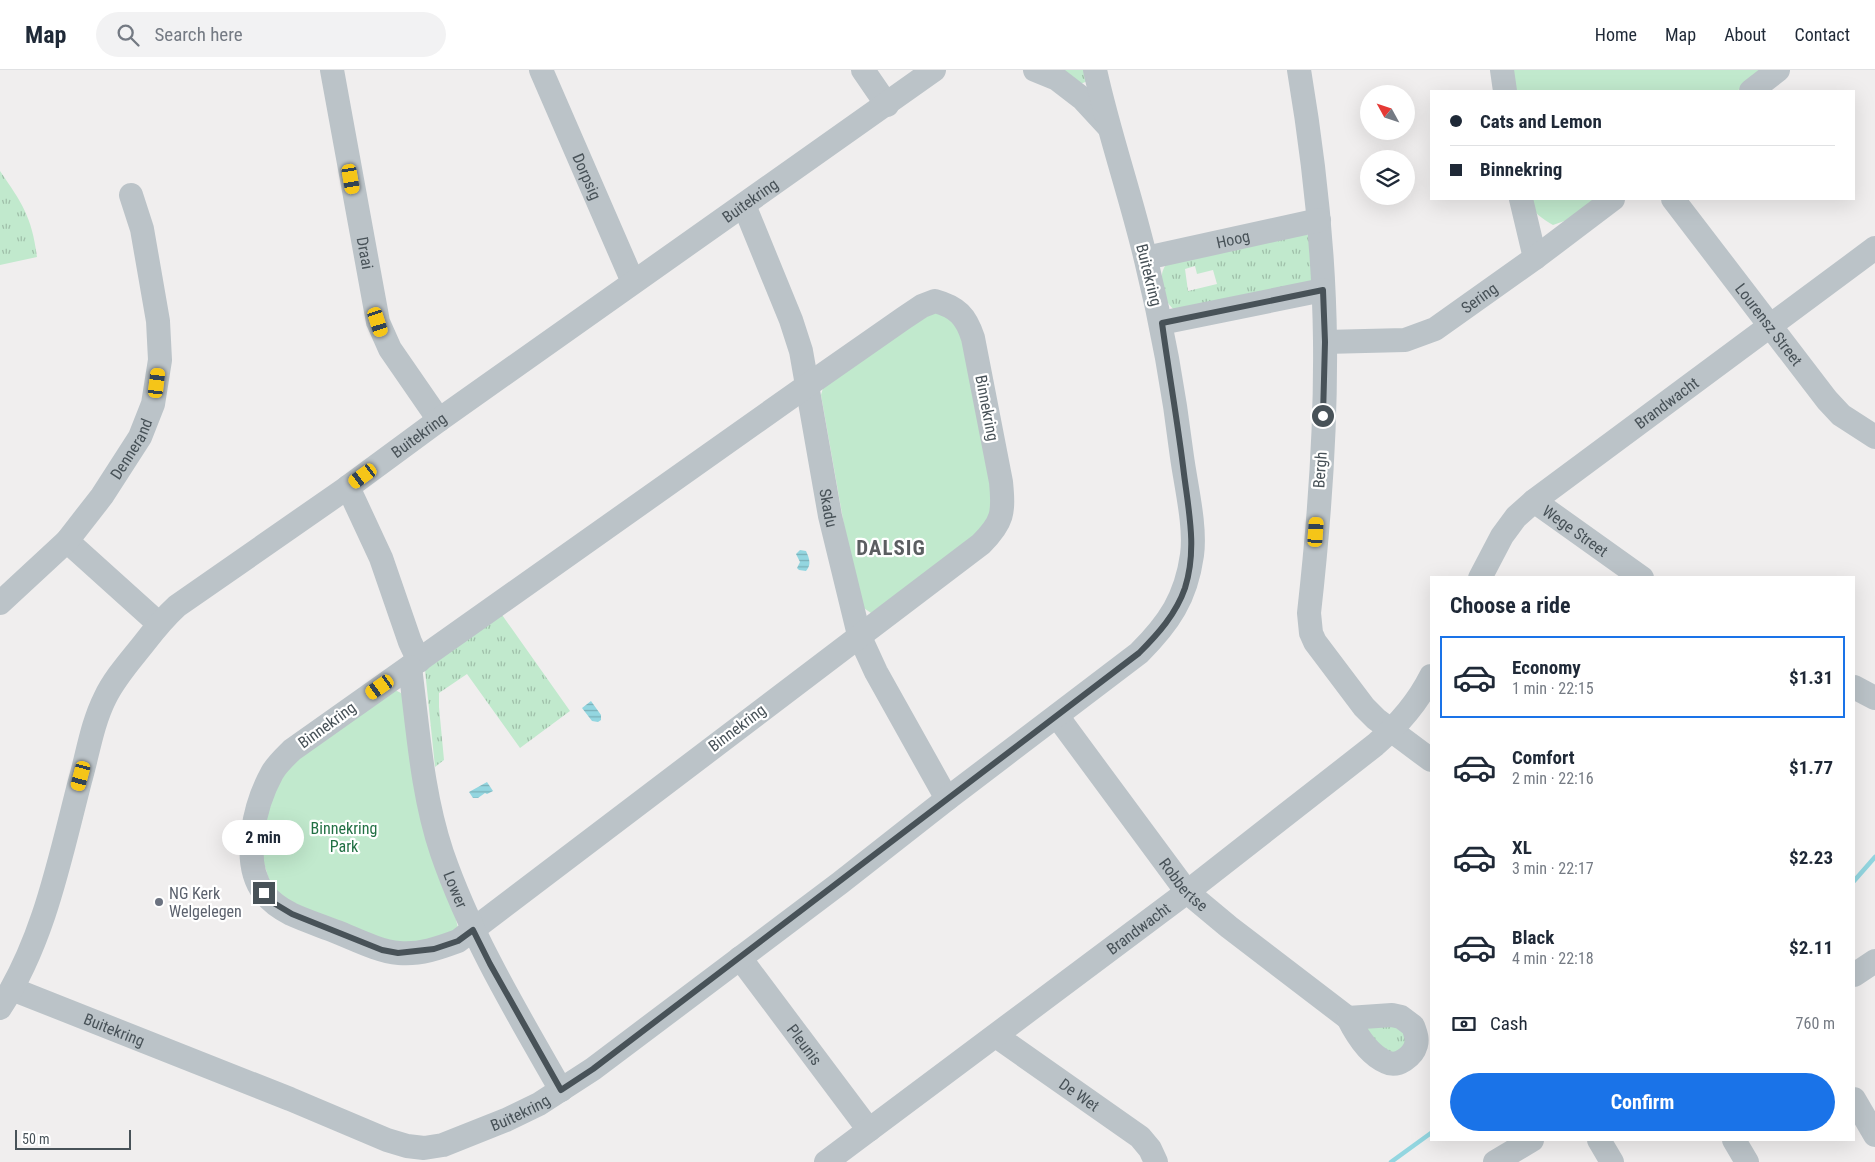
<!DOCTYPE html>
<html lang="en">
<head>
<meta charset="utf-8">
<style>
  body { margin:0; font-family:"Roboto Condensed",sans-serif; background:#f2f2f3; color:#1f2937; height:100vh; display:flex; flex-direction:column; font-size:19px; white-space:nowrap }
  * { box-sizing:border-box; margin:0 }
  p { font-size:16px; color:#747a83 }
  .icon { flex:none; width:28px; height:28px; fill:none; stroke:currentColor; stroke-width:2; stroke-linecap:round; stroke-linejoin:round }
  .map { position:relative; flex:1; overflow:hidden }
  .side { position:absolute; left:1430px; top:506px; width:425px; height:565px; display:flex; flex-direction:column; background:#fff; border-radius:0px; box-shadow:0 5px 20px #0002 }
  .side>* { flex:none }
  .guide { position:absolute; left:1430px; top:20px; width:425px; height:110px; border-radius:0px; box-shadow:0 5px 20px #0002; display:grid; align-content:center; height:110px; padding:0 20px; background:#fff }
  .needle { width:32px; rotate:310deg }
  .controls { position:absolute; left:1360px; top:15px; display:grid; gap:10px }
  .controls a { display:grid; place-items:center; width:55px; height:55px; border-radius:50%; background:#fff; box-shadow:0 5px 20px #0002; font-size:25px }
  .scale { position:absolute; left:15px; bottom:12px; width:116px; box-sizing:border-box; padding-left:5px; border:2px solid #485258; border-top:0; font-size:14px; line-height:18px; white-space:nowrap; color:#485258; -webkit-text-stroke:4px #fff; paint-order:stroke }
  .end { position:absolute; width:22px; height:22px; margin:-11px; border:6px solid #485258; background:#fff; box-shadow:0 0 0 2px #fff }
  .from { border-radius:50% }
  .bubble { position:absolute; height:35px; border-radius:18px; background:#fff; box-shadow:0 5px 20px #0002; font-size:16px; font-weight:700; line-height:35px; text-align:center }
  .car { position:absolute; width:15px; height:30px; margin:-15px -8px; border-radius:6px; box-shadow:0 0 4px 1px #0007; background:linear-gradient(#f5c518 24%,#345 0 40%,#f5c518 0 76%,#345 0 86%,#f5c518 0) }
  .guide b { display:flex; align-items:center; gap:18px; height:48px; font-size:19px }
  .guide b+b { border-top:1px solid #e0e1e3 }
  .guide i { width:12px; height:12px; background:#1f2937 }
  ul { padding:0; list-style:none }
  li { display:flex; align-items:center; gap:15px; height:82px; margin:0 10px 8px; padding:0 10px; border:2px solid transparent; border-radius:0px }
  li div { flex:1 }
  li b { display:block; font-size:19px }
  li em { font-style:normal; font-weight:700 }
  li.active { border-color:#1a73e8 }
  li>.icon { width:45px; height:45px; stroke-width:1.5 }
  h2 { padding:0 20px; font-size:22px; line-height:60px }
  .pay { display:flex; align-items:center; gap:12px; height:55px; padding:0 20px; font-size:19px }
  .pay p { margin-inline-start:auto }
  .primary-button { display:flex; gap:10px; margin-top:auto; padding:10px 20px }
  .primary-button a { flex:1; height:58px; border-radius:30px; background:#1a73e8; color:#fff; font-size:20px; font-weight:700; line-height:58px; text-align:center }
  header { display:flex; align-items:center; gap:30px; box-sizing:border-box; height:70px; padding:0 25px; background:#fff; border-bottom:1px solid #e0e1e3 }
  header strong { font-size:24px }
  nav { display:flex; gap:28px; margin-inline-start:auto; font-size:18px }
  .search { width:350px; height:45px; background:#f2f2f3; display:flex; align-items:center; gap:12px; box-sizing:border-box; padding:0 18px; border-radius:28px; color:#747a83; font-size:19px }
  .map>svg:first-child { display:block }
  .grass { fill:url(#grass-tufts); fill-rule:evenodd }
  .park { fill:#c1e9cd }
  .water { fill:url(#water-rules) }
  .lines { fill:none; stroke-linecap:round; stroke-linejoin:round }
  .stream { stroke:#93d6e0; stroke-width:4.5 }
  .minor { stroke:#bbc3c8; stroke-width:24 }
  .route { stroke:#485258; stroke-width:6 }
  .worship-dot { fill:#6b7280; stroke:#fff; stroke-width:2 }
  .labels { text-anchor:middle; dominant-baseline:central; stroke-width:4.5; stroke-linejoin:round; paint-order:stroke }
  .street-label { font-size:16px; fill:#485258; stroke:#fff }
  .park-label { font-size:16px; fill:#227044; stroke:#fff }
  .worship-label { font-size:16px; fill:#5b616d; stroke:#fff; text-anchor:start }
  .district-label { font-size:21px; font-weight:bold; letter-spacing:1px; fill:#5b5e61; stroke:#fff }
</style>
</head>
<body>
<header>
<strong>Map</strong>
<div class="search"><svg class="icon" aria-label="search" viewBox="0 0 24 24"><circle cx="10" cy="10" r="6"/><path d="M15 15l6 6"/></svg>Search here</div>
<nav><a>Home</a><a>Map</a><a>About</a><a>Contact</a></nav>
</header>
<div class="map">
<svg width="1875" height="1092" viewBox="0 0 1875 1092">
  <defs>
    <pattern id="grass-tufts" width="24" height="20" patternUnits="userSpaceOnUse" patternTransform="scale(1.25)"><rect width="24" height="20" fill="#c1e9cd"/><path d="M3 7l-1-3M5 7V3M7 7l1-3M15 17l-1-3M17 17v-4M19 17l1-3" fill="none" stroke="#9fbfa9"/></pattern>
    <pattern id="water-rules" width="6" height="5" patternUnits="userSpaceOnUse" patternTransform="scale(1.25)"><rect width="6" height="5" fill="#93d6e0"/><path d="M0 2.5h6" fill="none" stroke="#7ab0b8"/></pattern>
  </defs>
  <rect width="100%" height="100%" fill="#f0eeee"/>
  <path class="grass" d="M1059,0H1089L1088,11L1080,14Z
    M0,101C22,133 32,147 37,187L0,195Z
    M1304,164L1310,166L1313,210L1305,215L1174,240C1171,237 1168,233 1166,230C1161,221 1159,203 1166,195ZM1195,196L1197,204L1213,200L1217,214L1188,221L1185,199Z
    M500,542L570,641L520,678L467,604L439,623V637L444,690L435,697L425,600Z
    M1397,954L1404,958L1407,979L1390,984L1360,958Z"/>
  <path class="park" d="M1511,0H1764L1737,21H1514Z
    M1529,129H1597L1570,149L1553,155C1543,149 1531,142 1529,129Z
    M930,239L958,246L993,407L989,456L871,543L858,534L821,325L823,318Z
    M395,620L401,623L405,628L458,858L455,863L403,878L301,839L273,823L258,773L263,751L284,698Z"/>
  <path class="water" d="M800,480L806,481C809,488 812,494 806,501L799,500L797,498L800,492L796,484Z
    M591,631L601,645V650L598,652L592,651L582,638Z
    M487,712L493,721L487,724L485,723L478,728H473L469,722Z"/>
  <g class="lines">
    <path class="stream" d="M1854,811L1875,787
      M1391,1092L1431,1063"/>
    <g class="minor">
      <path id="s1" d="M332,0L378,252L390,279L439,350"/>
      <path id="s2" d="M541,0L633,212"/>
      <path d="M863,0L887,35"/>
      <path d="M1035,0L1057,9L1083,29L1107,55"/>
      <path d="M1299,0C1314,89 1324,180 1325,271C1326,362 1319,454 1309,543L1311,563L1315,572L1364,637L1376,649L1431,690"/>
      <path d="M1502,0L1505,21"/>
      <path d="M1751,21L1778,0"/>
      <path d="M1521,129L1535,188"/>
      <path id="s3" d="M1673,129L1827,330L1841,345L1875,367"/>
      <path id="s4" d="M744,135L791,250L801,281L830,446L859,565L876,602L947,729"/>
      <path id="s5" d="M1146,188L1319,150"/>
      <path d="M935,231C957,237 966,246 973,268L1001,412C1004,443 1003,452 981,474L458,871C439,878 420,885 399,883C378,881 357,870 337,862C322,856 306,851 291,844C281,839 271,832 264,823C240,792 255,734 272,703C277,694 285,687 292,680L808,315L904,248L922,236Z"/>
      <path d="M1161,253L1323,220"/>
      <path id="s6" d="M1325,272L1405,270L1435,259L1535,188L1613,129"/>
      <path d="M348,417L381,488L410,572L419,591"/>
      <path id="s7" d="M1534,431L1642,508"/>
      <path d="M67,471L158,553"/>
      <path id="s8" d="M1480,508L1502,466L1516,447L1534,431L1875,178"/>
      <path id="s9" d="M0,533L67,471L102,426L140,367L153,334L160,290L158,251L142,159L131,125"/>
      <path id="s10" d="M410,597C418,659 422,724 442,783C471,867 517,943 561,1020"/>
      <path d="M1854,617L1875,628"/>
      <path id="s11" d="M1057,646L1187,822L1229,857L1348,948"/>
      <path id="s12" d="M740,888L869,1060"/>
      <path d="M1854,905L1875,891"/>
      <path id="s13" d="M12,919L290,1029L387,1070L407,1076L424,1078L443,1075L506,1050L539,1034L593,999L840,813L947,729L1139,583C1169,553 1186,528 1192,485C1196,457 1186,416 1182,387C1174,321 1162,255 1146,190C1131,126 1109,64 1095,0"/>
      <path id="s14" d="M0,938C44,871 60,788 80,711C88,683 92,654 105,628C115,607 131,590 145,572C155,559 164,548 177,536L348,417L439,350L934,0"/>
      <path d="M1392,945L1401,947L1413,956C1415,962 1418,968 1416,975C1413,986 1398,998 1386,992C1369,985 1356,964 1348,948Z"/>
      <path id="s15" d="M996,966L1140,1067L1150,1079L1156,1092"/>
      <path d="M1854,1029L1875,1065"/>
      <path d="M1599,1070L1612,1092"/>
      <path d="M1734,1070L1747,1092"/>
      <path id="s16" d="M826,1092L1187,822L1375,675C1397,656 1418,632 1431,606"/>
      <path d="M1495,1092L1532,1070"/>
    </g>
  </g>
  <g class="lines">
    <path class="route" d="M264,823L272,832L292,844L382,880L398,883L434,879L458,871L473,860L490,894L561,1020L593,999C776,861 958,722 1139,583C1158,564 1176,544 1185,518C1197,480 1189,443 1184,404C1178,354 1169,304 1162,253L1323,220L1325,272L1323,346"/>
  </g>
  <circle class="worship-dot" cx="159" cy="832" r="5"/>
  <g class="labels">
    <g class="street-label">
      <text stroke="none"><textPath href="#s2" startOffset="116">Dorpsig</textPath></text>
      <text stroke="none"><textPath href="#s14" startOffset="1148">Buitekring</textPath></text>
      <text stroke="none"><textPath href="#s5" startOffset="89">Hoog</textPath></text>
      <text stroke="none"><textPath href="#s1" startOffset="186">Draai</textPath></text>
      <text transform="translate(1149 205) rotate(76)">Buitekring</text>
      <text stroke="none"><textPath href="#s6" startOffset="166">Sering</textPath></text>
      <text stroke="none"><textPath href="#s3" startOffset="158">Lourensz Street</textPath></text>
      <text stroke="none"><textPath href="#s8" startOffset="260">Brandwacht</textPath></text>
      <text transform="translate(987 338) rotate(79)">Binnekring</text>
      <text stroke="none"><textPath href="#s14" startOffset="742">Buitekring</textPath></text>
      <text stroke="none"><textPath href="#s9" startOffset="204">Dennerand</textPath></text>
      <text transform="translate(1320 400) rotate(-86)">Bergh</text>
      <text stroke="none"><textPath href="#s4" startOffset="316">Skadu</textPath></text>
      <text stroke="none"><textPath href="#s7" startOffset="51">Wege Street</textPath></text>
      <text transform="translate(327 655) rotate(-36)">Binnekring</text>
      <text transform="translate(737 658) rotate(-37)">Binnekring</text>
      <text stroke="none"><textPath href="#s11" startOffset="211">Robbertse</textPath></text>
      <text stroke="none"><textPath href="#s10" startOffset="228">Lower</textPath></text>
      <text stroke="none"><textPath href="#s16" startOffset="390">Brandwacht</textPath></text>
      <text stroke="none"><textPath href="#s13" startOffset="110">Buitekring</textPath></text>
      <text stroke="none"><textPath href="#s12" startOffset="108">Pleunis</textPath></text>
      <text stroke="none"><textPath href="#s15" startOffset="102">De Wet</textPath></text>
      <text stroke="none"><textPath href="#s13" startOffset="545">Buitekring</textPath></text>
    </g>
    <g class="park-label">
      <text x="344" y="758">Binnekring<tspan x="344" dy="18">Park</tspan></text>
    </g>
    <g class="worship-label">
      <text x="169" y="823">NG Kerk<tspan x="169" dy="18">Welgelegen</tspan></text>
    </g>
    <g class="district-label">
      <text x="891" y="478">DALSIG</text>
    </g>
  </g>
</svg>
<div class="controls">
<a><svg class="needle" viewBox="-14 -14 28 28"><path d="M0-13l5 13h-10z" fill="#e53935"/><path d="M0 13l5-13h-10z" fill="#747a83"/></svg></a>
<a><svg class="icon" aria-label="layers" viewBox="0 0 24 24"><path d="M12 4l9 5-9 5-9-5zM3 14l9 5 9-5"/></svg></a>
</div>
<div class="scale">50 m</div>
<i class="end from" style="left:1323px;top:346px"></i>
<i class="end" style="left:264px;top:823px"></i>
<div class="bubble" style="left:222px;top:750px;width:82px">2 min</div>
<i class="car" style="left:351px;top:109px;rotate:170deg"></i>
<i class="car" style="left:378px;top:252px;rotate:162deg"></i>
<i class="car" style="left:157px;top:313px;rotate:7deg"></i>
<i class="car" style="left:363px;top:406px;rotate:234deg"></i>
<i class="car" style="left:1316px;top:462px;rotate:4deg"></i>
<i class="car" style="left:380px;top:617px;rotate:235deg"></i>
<i class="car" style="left:81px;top:706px;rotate:195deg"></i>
<div class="guide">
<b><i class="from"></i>Cats and Lemon</b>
<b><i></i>Binnekring</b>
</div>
<section class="side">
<h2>Choose a ride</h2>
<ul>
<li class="active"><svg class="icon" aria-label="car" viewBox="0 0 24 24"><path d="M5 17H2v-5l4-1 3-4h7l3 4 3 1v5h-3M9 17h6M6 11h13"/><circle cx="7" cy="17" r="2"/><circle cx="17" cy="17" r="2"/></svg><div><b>Economy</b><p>1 min · 22:15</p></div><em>$1.31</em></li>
<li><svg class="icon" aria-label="car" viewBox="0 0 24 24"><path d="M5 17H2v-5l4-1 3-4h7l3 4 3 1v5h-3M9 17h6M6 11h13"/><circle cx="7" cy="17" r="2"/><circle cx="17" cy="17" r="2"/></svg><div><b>Comfort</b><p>2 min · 22:16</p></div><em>$1.77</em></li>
<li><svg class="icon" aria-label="car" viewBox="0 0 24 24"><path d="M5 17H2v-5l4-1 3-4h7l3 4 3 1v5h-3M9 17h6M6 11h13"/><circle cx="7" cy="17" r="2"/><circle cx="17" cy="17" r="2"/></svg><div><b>XL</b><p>3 min · 22:17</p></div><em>$2.23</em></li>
<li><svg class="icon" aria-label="car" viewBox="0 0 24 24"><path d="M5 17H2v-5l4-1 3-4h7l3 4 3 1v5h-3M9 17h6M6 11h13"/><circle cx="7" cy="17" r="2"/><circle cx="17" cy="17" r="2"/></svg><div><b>Black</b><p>4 min · 22:18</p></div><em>$2.11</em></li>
</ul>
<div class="pay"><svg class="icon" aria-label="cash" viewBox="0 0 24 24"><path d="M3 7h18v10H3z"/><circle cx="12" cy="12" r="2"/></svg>Cash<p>760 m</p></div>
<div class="primary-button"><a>Confirm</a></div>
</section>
</div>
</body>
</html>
